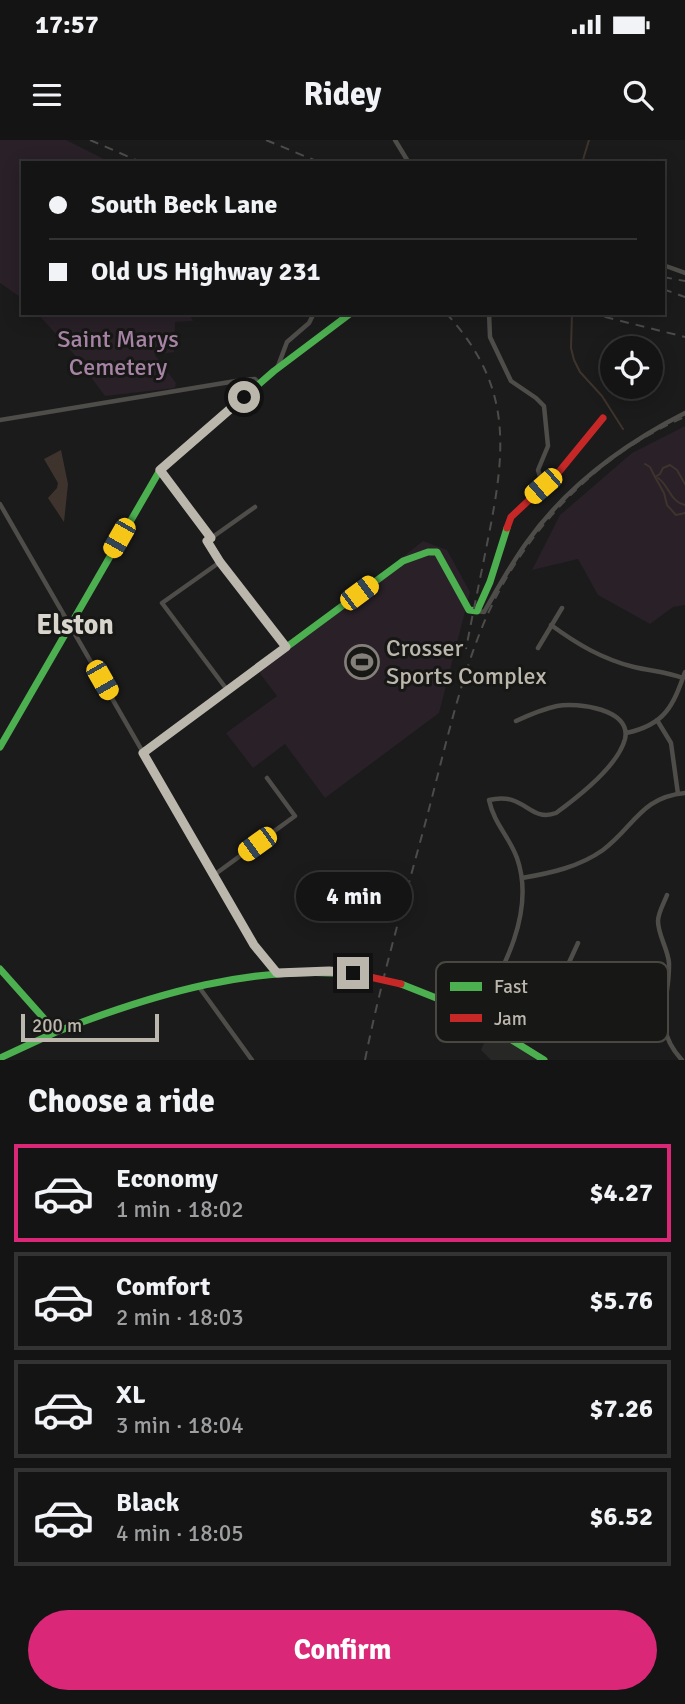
<!DOCTYPE html>
<html lang="en">
<head>
<meta charset="utf-8">
<style>
  body { margin:0; font-family:Signika,sans-serif; background:#1d1d1d; color:#f1f3f6; height:100vh; display:flex; flex-direction:column; font-size:26px; white-space:nowrap }
  * { box-sizing:border-box; margin:0 }
  p { font-size:23px; color:#9d9ea0 }
  .icon { flex:none; width:38px; height:38px; fill:none; stroke:currentColor; stroke-width:2; stroke-linecap:round; stroke-linejoin:round }
  .map { position:relative; height:920px; overflow:hidden }
  .details { display:flex; flex-direction:column; background:#141414; flex:1 }
  .details>* { flex:none }
  .hud { position:absolute; left:21px; top:21px; width:644px; height:154px; border-radius:0px; box-shadow:0 4px 18px #0003,0 0 0 2px #333334; display:grid; align-content:center; height:154px; padding:0 28px; background:#141414 }
  .fabs { position:absolute; left:600px; top:196px; display:grid; gap:14px }
  .fabs a { display:grid; place-items:center; width:63px; height:63px; border-radius:50%; background:#141414; box-shadow:0 4px 18px #0003,0 0 0 2px #333334; font-size:35px }
  .scale { position:absolute; left:21px; bottom:18px; width:138px; box-sizing:border-box; padding-left:7px; border:4px solid #bcb7ac; border-top:0; font-size:19px; line-height:24px; white-space:nowrap; color:#bcb7ac; -webkit-text-stroke:5px #171715; paint-order:stroke }
  .end { position:absolute; width:32px; height:32px; margin:-16px; border:9px solid #bcb7ac; background:#111; box-shadow:0 0 0 4px #111 }
  .from { border-radius:50% }
  .bubble { position:absolute; height:49px; border-radius:24px; background:#141414; box-shadow:0 4px 18px #0003,0 0 0 2px #333334; font-size:23px; font-weight:700; line-height:49px; text-align:center }
  .car { position:absolute; width:21px; height:42px; margin:-21px -10px; border-radius:9px; box-shadow:0 0 5px 2px #0007; background:linear-gradient(#f5c518 24%,#345 0 40%,#f5c518 0 76%,#345 0 86%,#f5c518 0) }
  .hud b { display:flex; align-items:center; gap:24px; height:66px; font-size:26px }
  .hud b+b { border-top:2px solid #333334 }
  .hud i { width:18px; height:18px; background:#f1f3f6 }
  ul { padding:0; list-style:none }
  li { display:flex; align-items:center; gap:21px; height:98px; margin:0 14px 10px; padding:0 14px; border:4px solid #333334; border-radius:0px }
  li div { flex:1 }
  li b { display:block; font-size:26px }
  li em { font-style:normal; font-weight:700 }
  li.current { border-color:#db2777 }
  li>.icon { width:63px; height:63px; stroke-width:1.5 }
  h2 { padding:0 28px; font-size:32px; line-height:84px }
  .cta { display:flex; gap:14px; margin-top:auto; padding:14px 28px }
  .cta a { flex:1; height:80px; border-radius:42px; background:#db2777; color:#fff; font-size:28px; font-weight:700; line-height:80px; text-align:center }
  .status { display:flex; justify-content:space-between; align-items:center; height:49px; padding:0 35px; background:#141414; direction:ltr }
  .status svg { height:19px; fill:currentColor }
  header { display:flex; justify-content:space-between; align-items:center; height:91px; padding:0 28px; background:#141414; font-size:32px; font-weight:700 }
  .map>svg:first-child { display:block }
  .built { fill:#272725 }
  .green { fill:#292028 }
  .water { fill:#3e342d }
  .lines { fill:none; stroke-linecap:round; stroke-linejoin:round }
  .stream { stroke:#3e342d; stroke-width:2 }
  .street { stroke:#4e4d49; stroke-width:4.5 }
  .fast { stroke:#4caf50; stroke-width:7 }
  .jam { stroke:#c62828; stroke-width:7 }
  .rail { stroke:#4d4c4a; stroke-width:2; stroke-dasharray:9 7; stroke-linecap:butt }
  .jam-bridge { stroke:#c62828; stroke-width:7 }
  .route { stroke:#bcb7ac; stroke-width:9 }
  .labels { text-anchor:middle; dominant-baseline:central; stroke-width:6; stroke-linejoin:round; paint-order:stroke }
  .park-label { font-size:24px; fill:#a783a6; stroke:#171715 }
  .poi-label { font-size:24px; fill:#bcb7ac; stroke:#171715; text-anchor:start }
  .quarter-label { font-size:28px; font-weight:bold; fill:#d8d5cd; stroke:#171715 }
  .key { fill:#171715; stroke:#494742; stroke-width:2 }
  .key-label { font-size:19px; fill:#bcb7ac }
</style>
</head>
<body>
<div class="status"><b>17:57</b><svg viewBox="0 0 49 12"><path d="M0 12V9h3v3zM5 12V6h3v6zM10 12V3h3v9zM15 12V0h3v12zM26 1h20v11H26zM47 4h2v5h-2z"/></svg></div>
<header><svg class="icon" aria-label="menu" viewBox="0 0 24 24"><path d="M4 6h16M4 12h16M4 18h16"/></svg>Ridey<svg class="icon" aria-label="search" viewBox="0 0 24 24"><circle cx="10" cy="10" r="6"/><path d="M15 15l6 6"/></svg></header>
<div class="map">
<svg width="685" height="920" viewBox="0 0 685 920">
  <rect width="100%" height="100%" fill="#1b1b1b"/>
  <path class="built" d="M490,889L536,920H491L481,910Z"/>
  <path class="green" d="M0,0H66L112,23H23V159L0,143Z
    M37,173H189L193,181L175,182L174,212L155,215L176,243L175,248L105,256L73,213Z
    M685,286V465L673,467L650,484L598,455L578,419L532,430L560,375L632,313Z
    M423,401L447,410L470,452L439,573L325,658L285,604L253,628L226,593L277,556L259,532Z"/>
  <path class="water" d="M61,310L68,344L64,382L48,358L57,348L58,343L44,319Z"/>
  <g class="lines">
    <path class="stream" d="M582,23L589,0
      M572,173L571,208L574,220L580,232L602,256L623,289
      M645,324L650,327L655,337L660,334L663,328L670,325L677,330L685,344
      M655,337L664,353L667,365L676,375L685,373
      M658,338C669,345 670,362 685,365"/>
    <path class="street" d="M395,0L409,23
      M663,125L685,133
      M489,173L490,197L511,241L536,258L544,266L548,306L538,330L543,346
      M278,226L287,202L309,183L314,173
      M0,280L242,240L255,239L259,243
      M160,331L211,398
      M0,364L254,805L277,832
      M255,367L207,401L220,422L286,507
      M220,422L162,463L228,551
      M477,471L484,472C498,448 511,424 527,402C567,346 624,304 685,273
      M551,485C577,504 602,519 634,527C651,531 667,532 683,538
      M538,508L562,468
      M657,580L671,603L678,654
      M626,593C665,585 673,566 685,532
      M214,735L295,676L267,638
      M522,738C551,733 579,727 603,710C634,687 641,657 685,653
      M667,755C664,763 658,773 658,781C658,795 668,809 669,823C670,862 651,887 682,920
      M501,833L614,880H662
      M199,847L252,920
      M554,855L578,803
      M477,875C503,830 536,772 517,718C509,696 494,684 489,660C525,651 529,683 556,673C578,657 618,626 625,599C632,569 577,562 557,566C543,569 529,575 516,581"/>
    <path class="fast" d="M0,607L160,330L274,231L351,173
      M143,613L403,421L428,412H437L469,470L477,471L490,442L507,388
      M0,829L56,892C153,854 256,823 361,835
      M401,844L459,867L544,920
      M0,918L56,892"/>
    <path class="jam" d="M507,388L511,377L558,333L603,278"/>
    <path class="rail" d="M90,0L143,23
      M266,0L321,23
      M663,137L685,141
      M663,149L685,157
      M446,173C513,246 506,309 488,399C481,435 473,472 466,509
      M589,173L685,197
      M365,920C381,840 404,762 425,684C442,621 456,555 479,495C515,401 592,316 685,277"/>
    <path class="jam-bridge" d="M361,835L401,844"/>
  </g>
  <g class="lines">
    <path class="route" d="M244,257L160,330L211,398L207,401L220,422L286,507L143,613L254,805L277,833L329,831L353,833"/>
  </g>
  <defs>
    <g id="stadium-ring" transform="scale(1.75)"><circle r="9.5" fill="#171715" stroke="#848079" stroke-width="1.5"/><path d="M0-5a6.5 5 0 1 0 0 10a6.5 5 0 1 0 0-10ZM-3.5-1.8h7v3.6h-7Z" fill="#848079"/></g>
  </defs>
  <g fill-rule="evenodd">
    <use href="#stadium-ring" x="362" y="522"/>
  </g>
  <g class="labels">
    <g class="park-label">
      <text x="118" y="199">Saint Marys<tspan x="118" dy="28">Cemetery</tspan></text>
    </g>
    <g class="poi-label">
      <text x="386" y="508">Crosser<tspan x="386" dy="28">Sports Complex</tspan></text>
    </g>
    <g class="quarter-label">
      <text x="75" y="485">Elston</text>
    </g>
  </g>
  <rect x="436" y="822" width="232" height="80" rx="10" class="key"/>
  <rect x="450" y="842" width="32" height="9" fill="#4caf50"/>
  <rect x="450" y="874" width="32" height="8" fill="#c62828"/>
  <g class="key-label">
    <text x="494" y="853">Fast</text>
    <text x="494" y="885">Jam</text>
  </g>
</svg>
<div class="fabs">
<a><svg class="icon" aria-label="locate" viewBox="0 0 24 24"><circle cx="12" cy="12" r="6"/><path d="M12 2v4M12 18v4M2 12h4M18 12h4"/></svg></a>
</div>
<div class="scale">200 m</div>
<i class="end from" style="left:244px;top:257px"></i>
<i class="end" style="left:353px;top:833px"></i>
<div class="bubble" style="left:296px;top:732px;width:116px">4 min</div>
<i class="car" style="left:543px;top:346px;rotate:229deg"></i>
<i class="car" style="left:119px;top:398px;rotate:210deg"></i>
<i class="car" style="left:359px;top:453px;rotate:53deg"></i>
<i class="car" style="left:102px;top:540px;rotate:150deg"></i>
<i class="car" style="left:257px;top:704px;rotate:234deg"></i>
<div class="hud">
<b><i class="from"></i>South Beck Lane</b>
<b><i></i>Old US Highway 231</b>
</div>
</div>
<section class="details">
<h2>Choose a ride</h2>
<ul>
<li class="current"><svg class="icon" aria-label="car" viewBox="0 0 24 24"><path d="M5 17H2v-5l4-1 3-4h7l3 4 3 1v5h-3M9 17h6M6 11h13"/><circle cx="7" cy="17" r="2"/><circle cx="17" cy="17" r="2"/></svg><div><b>Economy</b><p>1 min · 18:02</p></div><em>$4.27</em></li>
<li><svg class="icon" aria-label="car" viewBox="0 0 24 24"><path d="M5 17H2v-5l4-1 3-4h7l3 4 3 1v5h-3M9 17h6M6 11h13"/><circle cx="7" cy="17" r="2"/><circle cx="17" cy="17" r="2"/></svg><div><b>Comfort</b><p>2 min · 18:03</p></div><em>$5.76</em></li>
<li><svg class="icon" aria-label="car" viewBox="0 0 24 24"><path d="M5 17H2v-5l4-1 3-4h7l3 4 3 1v5h-3M9 17h6M6 11h13"/><circle cx="7" cy="17" r="2"/><circle cx="17" cy="17" r="2"/></svg><div><b>XL</b><p>3 min · 18:04</p></div><em>$7.26</em></li>
<li><svg class="icon" aria-label="car" viewBox="0 0 24 24"><path d="M5 17H2v-5l4-1 3-4h7l3 4 3 1v5h-3M9 17h6M6 11h13"/><circle cx="7" cy="17" r="2"/><circle cx="17" cy="17" r="2"/></svg><div><b>Black</b><p>4 min · 18:05</p></div><em>$6.52</em></li>
</ul>
<div class="cta"><a>Confirm</a></div>
</section>
</body>
</html>
